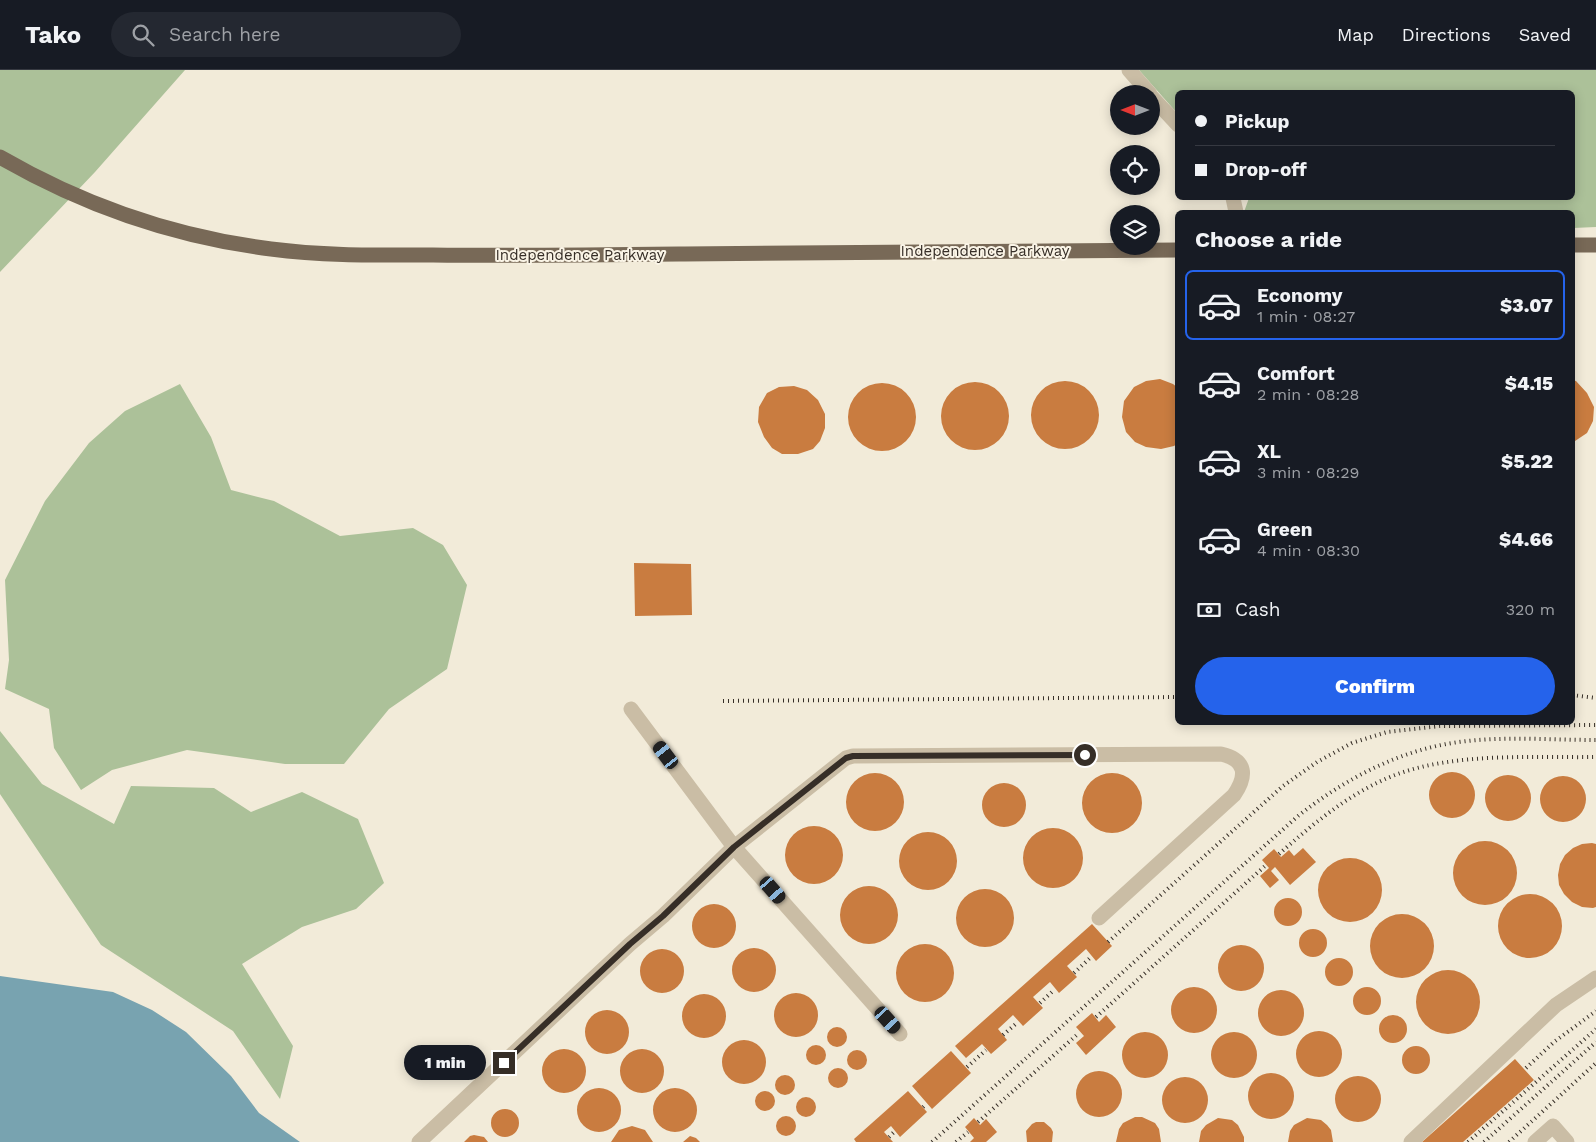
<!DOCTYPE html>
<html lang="en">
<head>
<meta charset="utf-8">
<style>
  body { margin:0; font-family:"Work Sans",sans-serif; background:#242831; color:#f1f3f6; height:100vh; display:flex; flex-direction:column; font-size:19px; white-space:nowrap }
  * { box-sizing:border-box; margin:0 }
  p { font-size:16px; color:#9ea1a6 }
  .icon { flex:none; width:28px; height:28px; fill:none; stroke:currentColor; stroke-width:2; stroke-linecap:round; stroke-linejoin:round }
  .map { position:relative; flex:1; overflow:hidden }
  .side { position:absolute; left:1175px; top:140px; width:400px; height:515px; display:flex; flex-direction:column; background:#171b24; border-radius:8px; box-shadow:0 2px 12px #0003 }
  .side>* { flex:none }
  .banner { position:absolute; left:1175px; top:20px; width:400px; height:110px; border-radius:8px; box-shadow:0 2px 12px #0003; display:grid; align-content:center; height:110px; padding:0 20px; background:#171b24 }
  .needle { width:32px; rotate:270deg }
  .buttons { position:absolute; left:1110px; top:15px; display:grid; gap:10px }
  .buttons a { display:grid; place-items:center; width:50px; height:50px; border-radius:50%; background:#171b24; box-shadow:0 2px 12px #0003; font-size:25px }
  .end { position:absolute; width:22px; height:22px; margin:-11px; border:6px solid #362e27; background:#fff; box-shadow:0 0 0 2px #fff }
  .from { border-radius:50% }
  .bubble { position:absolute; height:35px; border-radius:18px; background:#171b24; box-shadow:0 2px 12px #0003; font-size:16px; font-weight:800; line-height:35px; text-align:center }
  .car { position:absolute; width:15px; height:30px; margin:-15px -8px; border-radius:6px; box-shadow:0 0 4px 1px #0007; background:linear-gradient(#222 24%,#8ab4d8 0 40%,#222 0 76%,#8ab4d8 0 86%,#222 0) }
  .banner b { display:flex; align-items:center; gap:18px; height:48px; font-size:19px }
  .banner b+b { border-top:1px solid #363941 }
  .banner i { width:12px; height:12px; background:#f1f3f6 }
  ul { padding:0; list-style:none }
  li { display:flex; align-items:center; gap:15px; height:70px; margin:0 10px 8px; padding:0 10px; border:2px solid transparent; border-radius:8px }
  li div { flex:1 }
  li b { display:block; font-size:19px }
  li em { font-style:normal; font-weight:800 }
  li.current { border-color:#2563eb }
  li>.icon { width:45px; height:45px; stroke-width:1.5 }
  h2 { padding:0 20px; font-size:22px; line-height:60px }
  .pay { display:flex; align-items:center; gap:12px; height:55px; padding:0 20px; font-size:19px }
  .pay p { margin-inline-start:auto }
  .button { display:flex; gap:10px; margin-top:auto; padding:10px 20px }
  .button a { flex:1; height:58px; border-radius:30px; background:#2563eb; color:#fff; font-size:20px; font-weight:800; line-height:58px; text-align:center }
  header { display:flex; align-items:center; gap:30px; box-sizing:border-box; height:70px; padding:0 25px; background:#171b24; border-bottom:1px solid #363941 }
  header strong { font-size:24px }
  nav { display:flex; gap:28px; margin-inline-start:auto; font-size:18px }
  .search { width:350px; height:45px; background:#242831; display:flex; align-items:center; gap:12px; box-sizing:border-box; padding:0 18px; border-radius:28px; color:#9ea1a6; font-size:19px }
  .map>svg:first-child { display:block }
  .green { fill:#acc199 }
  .water { fill:#78a3b0 }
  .building { fill:#c97c40 }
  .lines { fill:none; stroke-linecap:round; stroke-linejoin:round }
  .minor { stroke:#cabda5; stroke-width:15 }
  .major { stroke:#786957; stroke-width:15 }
  .rail { stroke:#362e27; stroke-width:4; stroke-dasharray:1 4; stroke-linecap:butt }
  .route { stroke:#362e27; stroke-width:6 }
  .labels { text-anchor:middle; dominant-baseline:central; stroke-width:4; stroke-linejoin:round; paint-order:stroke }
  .street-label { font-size:15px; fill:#362e27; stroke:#faf4e6 }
</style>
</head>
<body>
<header>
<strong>Tako</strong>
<div class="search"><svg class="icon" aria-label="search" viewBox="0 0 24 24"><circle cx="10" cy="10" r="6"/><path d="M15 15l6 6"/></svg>Search here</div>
<nav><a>Map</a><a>Directions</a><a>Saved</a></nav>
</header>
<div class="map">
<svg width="1596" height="1072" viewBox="0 0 1596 1072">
  <rect width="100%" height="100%" fill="#f2ebd9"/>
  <path class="green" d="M0,0H185L95,102L0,202Z
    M1139,0H1596V157L1573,158L1572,142H1244L1249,128H1572V22H1178L1177,43Z
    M180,314L211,367L231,420L274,431L340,466L413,458L443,475L467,515L447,599L389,639L344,694H285L187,680L112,700L81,720L54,678L49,639L5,619L9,590L5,510L45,431L89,373L125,341Z
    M0,661L42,714L114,754L131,716L214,718L251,742L302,722L358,749L384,813L356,839L302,857L242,894L293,976L280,1029L233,961L101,875L0,724Z"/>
  <path class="water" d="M0,906L113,922L152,940L186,962L231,1006L259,1043L300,1072H0Z"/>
  <path class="building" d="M1160,309L1173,314L1178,318V373L1174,376L1161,379L1146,377L1135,372L1126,362L1122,347L1124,331L1134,317L1146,311Z
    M1572,310L1576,311L1587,323L1594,337L1593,351L1587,363L1572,373Z
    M1031 345a34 34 0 1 1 68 0a34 34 0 1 1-68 0Z
    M941 346a34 34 0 1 1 68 0a34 34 0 1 1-68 0Z
    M848 347a34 34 0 1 1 68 0a34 34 0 1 1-68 0Z
    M794,316L807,320L818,330L825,344V358L820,371L813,379L798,384H782L772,378L764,367L758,352L759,337L767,323L779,317Z
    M634,493L691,494L692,545L635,546Z
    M1429 725a23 23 0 1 1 46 0a23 23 0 1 1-46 0Z
    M846 732a29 29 0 1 1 58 0a29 29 0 1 1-58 0Z
    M1082 733a30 30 0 1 1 60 0a30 30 0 1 1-60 0Z
    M1485 728a23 23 0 1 1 46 0a23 23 0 1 1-46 0Z
    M1540 729a23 23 0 1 1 46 0a23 23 0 1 1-46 0Z
    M982 735a22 22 0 1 1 44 0a22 22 0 1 1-44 0Z
    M785 785a29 29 0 1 1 58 0a29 29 0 1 1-58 0Z
    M1023 788a30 30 0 1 1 60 0a30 30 0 1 1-60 0Z
    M899 791a29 29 0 1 1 58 0a29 29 0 1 1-58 0Z
    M1453 803a32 32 0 1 1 64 0a32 32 0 1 1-64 0Z
    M1592,773L1596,774V837L1593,838L1582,837L1572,832L1564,824L1559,815L1558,805L1560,794L1565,785L1573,778L1582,774Z
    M1303,778L1316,792L1290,815L1275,797L1271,801L1279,810L1270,818L1260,806L1269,798L1262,790L1274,779L1281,787L1289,780L1294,786Z
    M1318 820a32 32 0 1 1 64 0a32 32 0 1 1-64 0Z
    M840 845a29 29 0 1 1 58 0a29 29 0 1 1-58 0Z
    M956 848a29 29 0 1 1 58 0a29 29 0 1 1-58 0Z
    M1498 856a32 32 0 1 1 64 0a32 32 0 1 1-64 0Z
    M1274 842a14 14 0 1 1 28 0a14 14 0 1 1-28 0Z
    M692 856a22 22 0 1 1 44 0a22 22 0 1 1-44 0Z
    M1370 876a32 32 0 1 1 64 0a32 32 0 1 1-64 0Z
    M1092,854L1112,876L1096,891L1086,879L1067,896L1077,907L1059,923L1050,912L1033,927L1043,938L1023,956L1013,945L998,959L1007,970L991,984L982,974L966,988L955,976Z
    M1299 873a14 14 0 1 1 28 0a14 14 0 1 1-28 0Z
    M896 903a29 29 0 1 1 58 0a29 29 0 1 1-58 0Z
    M1218 898a23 23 0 1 1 46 0a23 23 0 1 1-46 0Z
    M732 900a22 22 0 1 1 44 0a22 22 0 1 1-44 0Z
    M640 901a22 22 0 1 1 44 0a22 22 0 1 1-44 0Z
    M1325 902a14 14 0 1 1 28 0a14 14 0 1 1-28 0Z
    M1416 932a32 32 0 1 1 64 0a32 32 0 1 1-64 0Z
    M1353 931a14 14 0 1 1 28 0a14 14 0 1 1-28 0Z
    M1171 940a23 23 0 1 1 46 0a23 23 0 1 1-46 0Z
    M1258 943a23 23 0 1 1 46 0a23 23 0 1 1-46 0Z
    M774 945a22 22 0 1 1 44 0a22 22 0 1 1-44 0Z
    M682 946a22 22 0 1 1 44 0a22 22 0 1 1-44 0Z
    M585 962a22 22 0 1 1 44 0a22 22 0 1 1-44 0Z
    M1092,943L1099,952L1106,945L1116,957L1086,985L1076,973L1084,966L1076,957Z
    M1379 959a14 14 0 1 1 28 0a14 14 0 1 1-28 0Z
    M827 967a10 10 0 1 1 20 0a10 10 0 1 1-20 0Z
    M1296 984a23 23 0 1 1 46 0a23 23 0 1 1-46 0Z
    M1211 985a23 23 0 1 1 46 0a23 23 0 1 1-46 0Z
    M1122 985a23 23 0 1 1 46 0a23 23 0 1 1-46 0Z
    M722 992a22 22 0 1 1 44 0a22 22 0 1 1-44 0Z
    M806 985a10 10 0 1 1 20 0a10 10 0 1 1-20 0Z
    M1402 990a14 14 0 1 1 28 0a14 14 0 1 1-28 0Z
    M620 1001a22 22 0 1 1 44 0a22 22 0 1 1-44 0Z
    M542 1001a22 22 0 1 1 44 0a22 22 0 1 1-44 0Z
    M847 990a10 10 0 1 1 20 0a10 10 0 1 1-20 0Z
    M951,981L971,1003L932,1039L912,1016Z
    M1515,989L1534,1010L1463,1072H1422Z
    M828 1008a10 10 0 1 1 20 0a10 10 0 1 1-20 0Z
    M1076 1024a23 23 0 1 1 46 0a23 23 0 1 1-46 0Z
    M1248 1026a23 23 0 1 1 46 0a23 23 0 1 1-46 0Z
    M775 1015a10 10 0 1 1 20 0a10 10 0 1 1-20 0Z
    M1335 1029a23 23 0 1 1 46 0a23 23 0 1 1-46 0Z
    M1162 1030a23 23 0 1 1 46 0a23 23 0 1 1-46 0Z
    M653 1040a22 22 0 1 1 44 0a22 22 0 1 1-44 0Z
    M577 1040a22 22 0 1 1 44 0a22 22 0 1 1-44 0Z
    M908,1021L927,1042L900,1067L891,1056L884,1062L893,1072H856L854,1069Z
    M755 1031a10 10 0 1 1 20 0a10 10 0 1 1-20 0Z
    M796 1037a10 10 0 1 1 20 0a10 10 0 1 1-20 0Z
    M491 1053a14 14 0 1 1 28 0a14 14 0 1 1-28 0Z
    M776 1056a10 10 0 1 1 20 0a10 10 0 1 1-20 0Z
    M1135,1047H1142L1155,1053L1159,1059L1161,1072H1116L1119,1059L1123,1053Z
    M974,1048L980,1055L986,1049L997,1062L986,1072H970L974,1068L965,1057Z
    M1218,1048L1232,1050L1238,1055L1244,1067V1072H1199L1201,1061L1206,1055Z
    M1307,1048L1321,1050L1327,1055L1331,1060L1333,1072H1288L1290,1061L1294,1055Z
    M1036,1052H1044L1051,1058L1053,1062L1052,1072H1027L1026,1061L1032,1054Z
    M632,1056L645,1060L653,1072H611L619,1060Z
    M474,1065L484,1067L488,1072H464L470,1066Z
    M690,1066L696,1068L700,1072H683Z"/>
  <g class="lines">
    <path class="minor" d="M1129,0L1150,24
      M1151,26L1178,55
      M1233,128L1236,142
      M631,639L734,777L900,964
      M419,1072L630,874L663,846L734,777L846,688L853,686L1221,684C1247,690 1247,706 1234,725L1099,848
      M1411,1072L1556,935L1596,908
      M1535,1072L1553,1056L1567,1072"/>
    <path class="major" d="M0,87C83,135 176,167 271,179C325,186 379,185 433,185C515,186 597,185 679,184C845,182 1011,181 1178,180
      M1572,175H1596"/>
    <path class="rail" d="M1572,625L1596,628
      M723,631L1178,627
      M1279,784C1314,753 1351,722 1395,705C1456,682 1532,688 1596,687
      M1108,872L1283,716L1317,692L1352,673L1387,662L1440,656L1596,655
      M1074,903L1091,887
      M1040,933L1054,920
      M1096,947L1265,796
      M1003,965L1018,952
      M967,997L986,980
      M1526,998L1554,972L1596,941
      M923,1037L926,1034
      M978,1052L1079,963
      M889,1067L894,1062
      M932,1072L1298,746C1345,709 1399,680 1459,672C1504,666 1551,670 1596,670
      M956,1072L968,1062
      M1468,1072L1596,959
      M1484,1072L1596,972
      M1509,1072L1596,993"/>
  </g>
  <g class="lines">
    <path class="route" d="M504,993L630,874L663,846L734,777L846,688L853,686L1085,685"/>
  </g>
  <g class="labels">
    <g class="street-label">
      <text x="985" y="181">Independence Parkway</text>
      <text x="580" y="185">Independence Parkway</text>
    </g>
  </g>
</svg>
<div class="buttons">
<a><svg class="needle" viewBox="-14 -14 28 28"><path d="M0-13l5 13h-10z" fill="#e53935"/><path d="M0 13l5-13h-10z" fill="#9ea1a6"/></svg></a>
<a><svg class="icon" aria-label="locate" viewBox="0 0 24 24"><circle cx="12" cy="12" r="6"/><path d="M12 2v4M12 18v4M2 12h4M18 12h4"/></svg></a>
<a><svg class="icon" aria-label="layers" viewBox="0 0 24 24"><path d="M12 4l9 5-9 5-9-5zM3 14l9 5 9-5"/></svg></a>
</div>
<i class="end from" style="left:1085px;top:685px"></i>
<i class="end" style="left:504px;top:993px"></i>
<div class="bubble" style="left:404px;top:975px;width:82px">1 min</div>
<i class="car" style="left:666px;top:685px;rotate:323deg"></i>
<i class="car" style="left:773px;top:820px;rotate:139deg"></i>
<i class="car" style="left:888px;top:950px;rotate:138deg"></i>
<div class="banner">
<b><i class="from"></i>Pickup</b>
<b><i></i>Drop-off</b>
</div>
<section class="side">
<h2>Choose a ride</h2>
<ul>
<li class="current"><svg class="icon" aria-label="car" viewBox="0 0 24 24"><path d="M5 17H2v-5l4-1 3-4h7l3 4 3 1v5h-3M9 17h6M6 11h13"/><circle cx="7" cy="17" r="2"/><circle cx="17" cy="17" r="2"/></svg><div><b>Economy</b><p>1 min · 08:27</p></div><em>$3.07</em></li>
<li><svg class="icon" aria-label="car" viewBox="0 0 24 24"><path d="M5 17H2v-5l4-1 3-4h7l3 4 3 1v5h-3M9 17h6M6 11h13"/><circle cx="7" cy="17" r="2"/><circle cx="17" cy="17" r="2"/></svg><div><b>Comfort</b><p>2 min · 08:28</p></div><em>$4.15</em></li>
<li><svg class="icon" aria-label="car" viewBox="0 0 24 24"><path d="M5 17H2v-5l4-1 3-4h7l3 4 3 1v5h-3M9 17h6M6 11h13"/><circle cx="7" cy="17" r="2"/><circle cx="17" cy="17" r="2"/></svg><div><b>XL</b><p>3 min · 08:29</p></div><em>$5.22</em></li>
<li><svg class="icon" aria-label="car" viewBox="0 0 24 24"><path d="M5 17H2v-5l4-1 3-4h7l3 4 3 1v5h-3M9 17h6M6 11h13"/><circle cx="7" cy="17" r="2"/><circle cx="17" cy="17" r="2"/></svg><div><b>Green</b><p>4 min · 08:30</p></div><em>$4.66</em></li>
</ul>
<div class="pay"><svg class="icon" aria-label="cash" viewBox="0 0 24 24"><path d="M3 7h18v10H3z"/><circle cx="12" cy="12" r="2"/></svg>Cash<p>320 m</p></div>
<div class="button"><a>Confirm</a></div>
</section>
</div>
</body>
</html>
